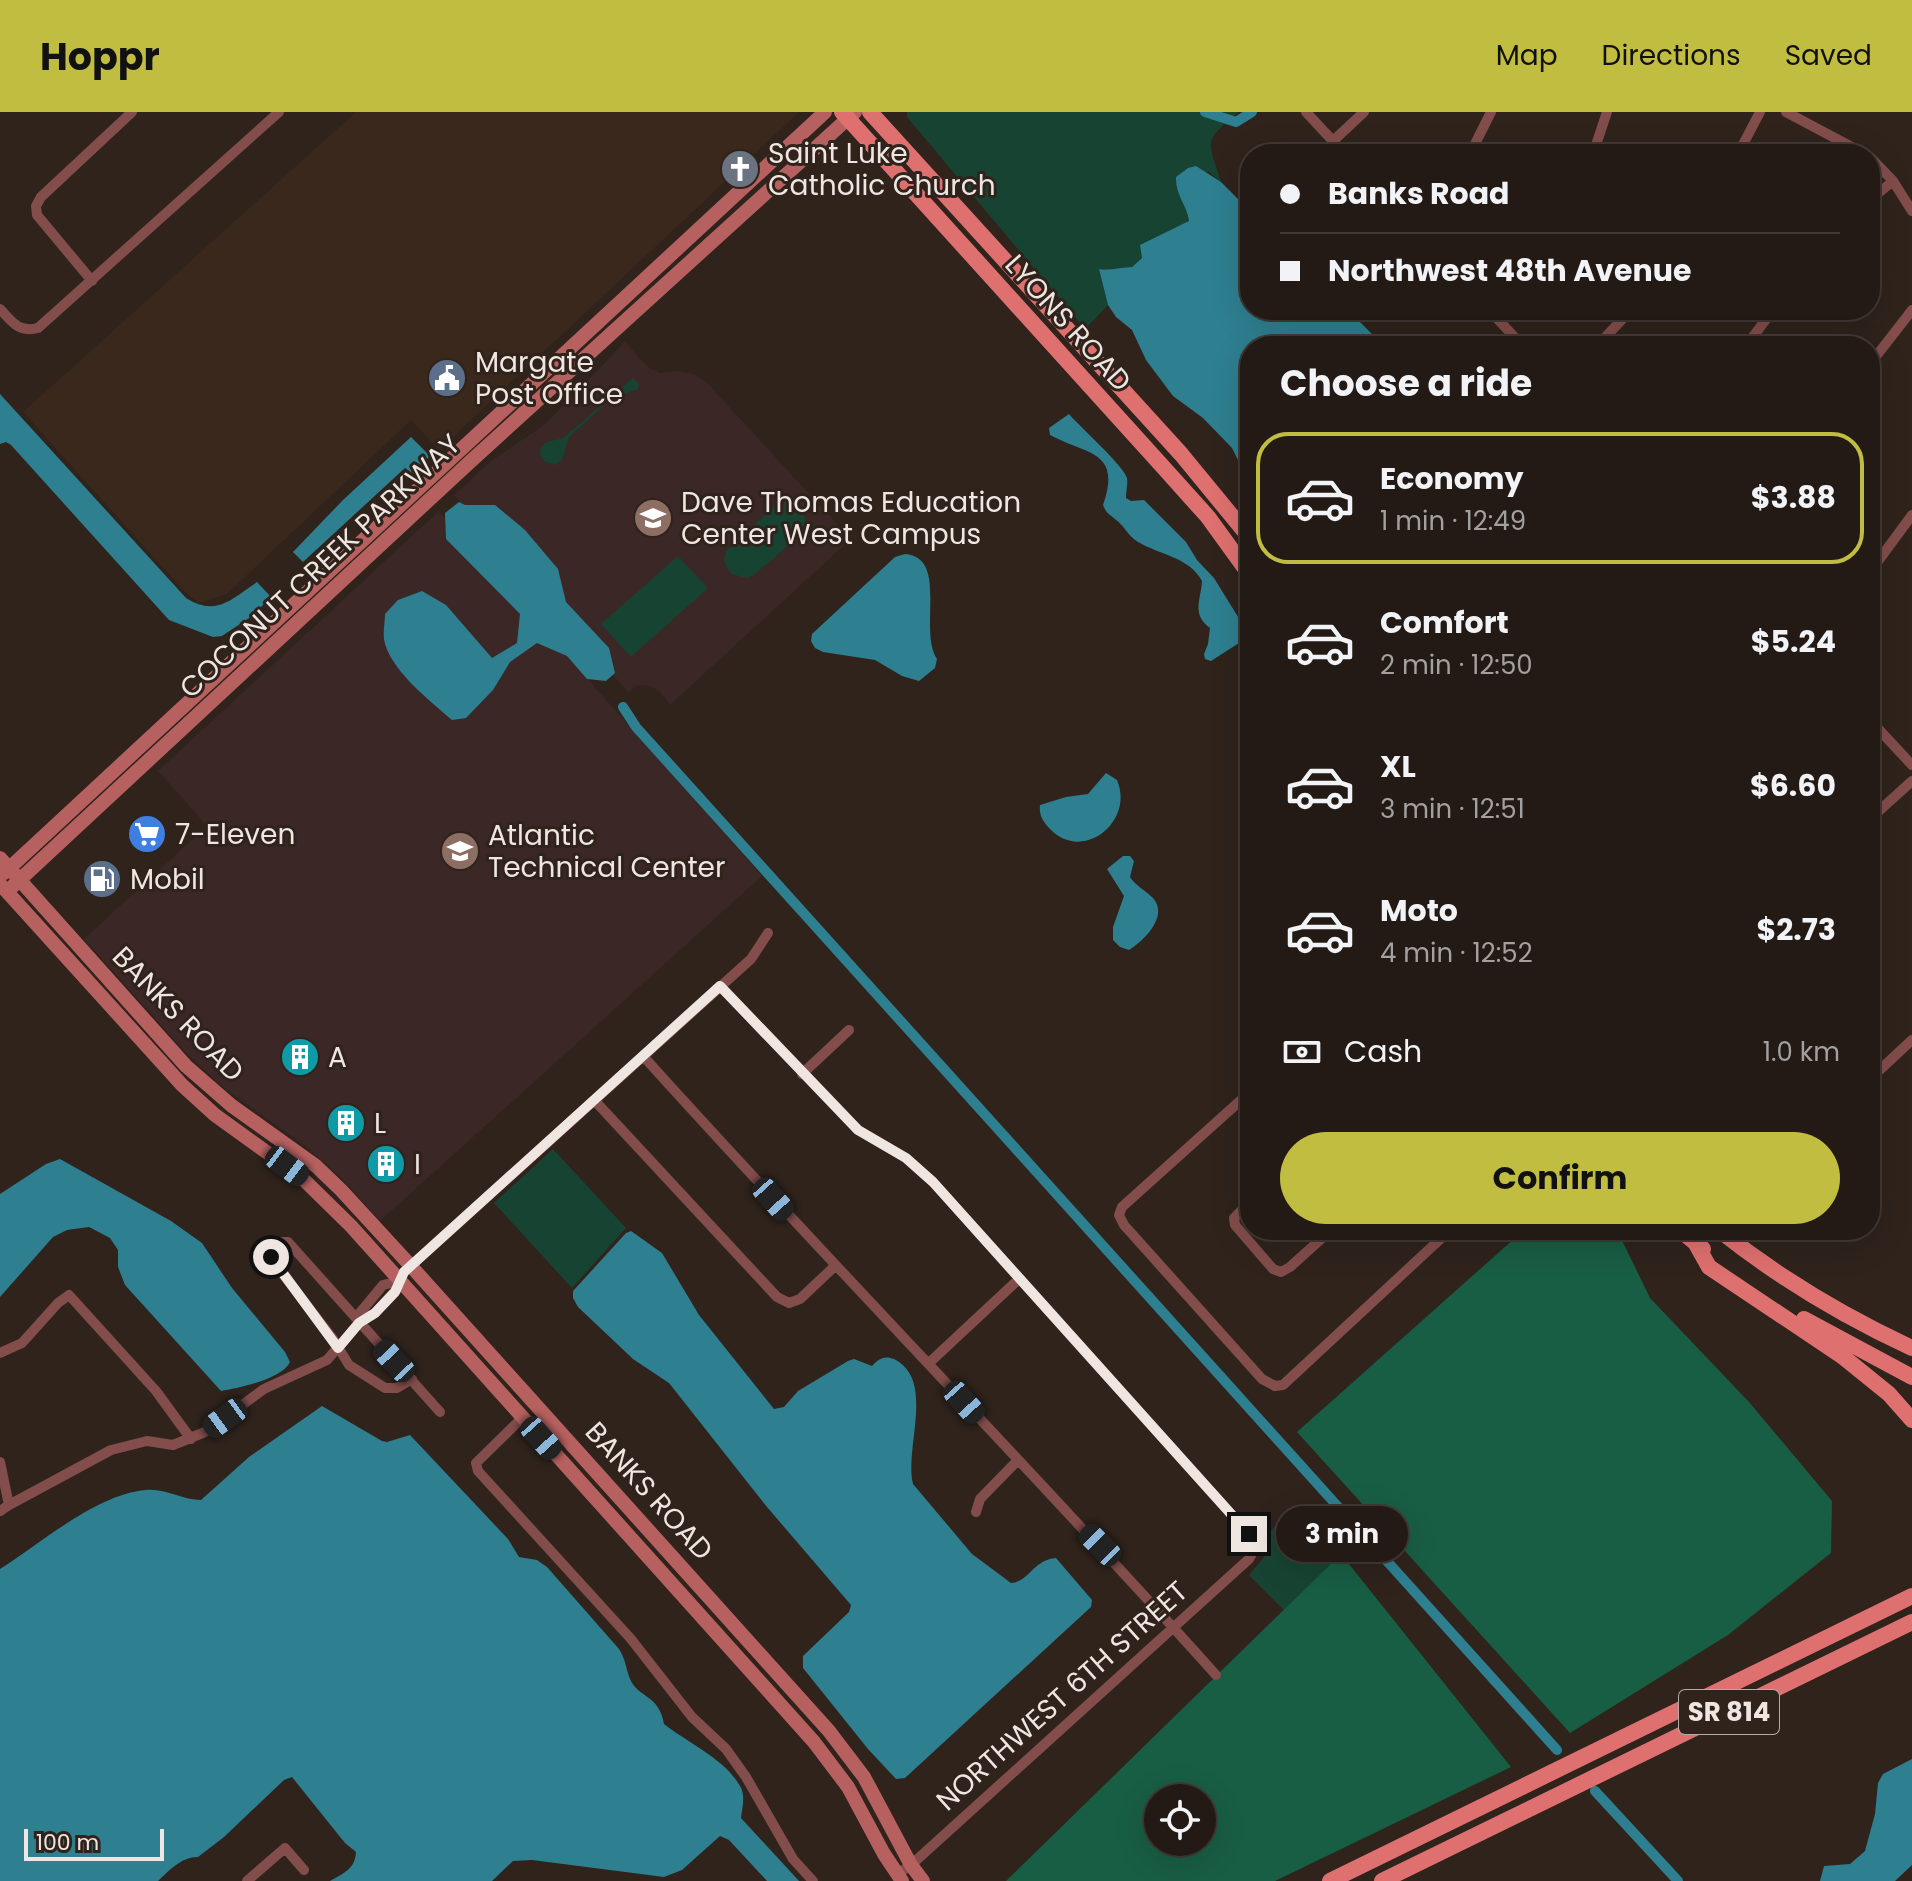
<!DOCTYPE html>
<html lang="en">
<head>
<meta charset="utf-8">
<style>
  body { margin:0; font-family:Poppins,sans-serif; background:#2f2722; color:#f1f3f6; height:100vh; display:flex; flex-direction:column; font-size:30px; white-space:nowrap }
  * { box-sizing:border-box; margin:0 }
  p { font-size:26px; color:#a3a1a0 }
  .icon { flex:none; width:44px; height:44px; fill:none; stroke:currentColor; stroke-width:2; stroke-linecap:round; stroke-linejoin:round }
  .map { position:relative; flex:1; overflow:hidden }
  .sheet { position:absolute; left:1240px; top:224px; width:640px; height:904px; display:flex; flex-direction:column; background:#231a15; border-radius:32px; box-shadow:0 8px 32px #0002,0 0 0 2px #403834 }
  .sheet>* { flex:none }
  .banner { position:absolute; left:1240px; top:32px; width:640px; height:176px; border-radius:32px; box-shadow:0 8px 32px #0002,0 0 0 2px #403834; display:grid; align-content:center; height:176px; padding:0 40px; background:#231a15 }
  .tools { position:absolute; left:1144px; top:1672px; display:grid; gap:16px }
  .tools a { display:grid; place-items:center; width:72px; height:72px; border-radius:50%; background:#231a15; box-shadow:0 8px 32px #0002,0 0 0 2px #403834; font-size:40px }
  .scale { position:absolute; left:24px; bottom:20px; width:140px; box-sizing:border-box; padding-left:8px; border:4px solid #efe6e2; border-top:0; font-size:22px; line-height:28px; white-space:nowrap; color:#efe6e2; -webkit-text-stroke:6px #2f231c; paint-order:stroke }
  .end { position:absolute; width:36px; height:36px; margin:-18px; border:10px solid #efe6e2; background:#111; box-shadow:0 0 0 4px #111 }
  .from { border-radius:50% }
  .bubble { position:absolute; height:56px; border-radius:28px; background:#231a15; box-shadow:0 8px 32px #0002,0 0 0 2px #403834; font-size:26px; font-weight:700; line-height:56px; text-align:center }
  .car { position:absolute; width:24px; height:48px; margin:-24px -12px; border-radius:10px; box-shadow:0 0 6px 2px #0007; background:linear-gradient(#222 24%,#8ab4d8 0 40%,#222 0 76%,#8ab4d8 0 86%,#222 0) }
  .banner b { display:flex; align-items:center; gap:28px; height:76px; font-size:30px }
  .banner b+b { border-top:2px solid #403834 }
  .banner i { width:20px; height:20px; background:#f1f3f6 }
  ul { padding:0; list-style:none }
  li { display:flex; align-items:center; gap:24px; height:132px; margin:0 16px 12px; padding:0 24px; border:4px solid transparent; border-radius:32px }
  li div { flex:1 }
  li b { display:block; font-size:30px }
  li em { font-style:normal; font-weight:700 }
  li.selected { border-color:#c1bd40 }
  li>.icon { width:72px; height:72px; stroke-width:1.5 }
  h2 { padding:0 40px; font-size:36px; line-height:96px }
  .pay { display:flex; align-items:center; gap:20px; height:88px; padding:0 40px; font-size:30px }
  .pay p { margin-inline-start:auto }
  .button { display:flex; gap:16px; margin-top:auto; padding:16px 40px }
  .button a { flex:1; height:92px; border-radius:48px; background:#c1bd40; color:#111; font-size:32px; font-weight:700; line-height:92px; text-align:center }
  header { display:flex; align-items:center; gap:48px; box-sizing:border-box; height:112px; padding:0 40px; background:#c1bd40; color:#111 }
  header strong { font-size:38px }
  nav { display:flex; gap:44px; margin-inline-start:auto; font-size:28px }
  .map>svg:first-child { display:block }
  .built { fill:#3a281d }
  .education { fill:#3b2726 }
  .green { fill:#174432 }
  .forest { fill:#185e44; fill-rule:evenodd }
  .water { fill:#2e7f90 }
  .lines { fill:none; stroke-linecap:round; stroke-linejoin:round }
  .canal { stroke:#2e7f90; stroke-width:10 }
  .street { stroke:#824d4b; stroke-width:10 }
  .secondary { stroke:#b66160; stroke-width:14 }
  .primary { stroke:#de706f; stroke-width:16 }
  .route { stroke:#efe6e2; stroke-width:10 }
  .labels { text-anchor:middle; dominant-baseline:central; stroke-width:6; stroke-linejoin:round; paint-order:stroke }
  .shield { fill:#2f231c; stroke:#b5aca7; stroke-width:2 }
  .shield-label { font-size:26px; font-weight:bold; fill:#efe6e2 }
  .poi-label { font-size:28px; fill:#efe6e2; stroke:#2f231c; text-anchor:start }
  .street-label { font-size:28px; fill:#efe6e2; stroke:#2f231c }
</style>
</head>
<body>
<header>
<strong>Hoppr</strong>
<nav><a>Map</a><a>Directions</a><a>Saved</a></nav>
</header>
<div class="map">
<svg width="1912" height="1769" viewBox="0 0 1912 1769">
  <rect width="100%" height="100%" fill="#2f231c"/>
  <path class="built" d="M356,0H799L439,338L411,308L227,482L199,491L184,479L23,300Z"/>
  <path class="education" d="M625,230L649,256L660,261L677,259L695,262L708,272L851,427L670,593L659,579L650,574L638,573L628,580L454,383L491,349L544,313Z
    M439,399L762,764L380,1109L342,1067L308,1036L224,976L186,941L84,827L207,714L158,659Z"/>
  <path class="green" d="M907,0H1238C1203,31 1207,26 1221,70L1209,60L1176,65C1175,83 1187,92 1189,109L1180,116L1141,133L1142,146L1132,155C1120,155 1111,159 1099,157L1108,193L1085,217L907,5Z
    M633,266L639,272L638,277L612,286L569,325L562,348L555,353L544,349L540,342C541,327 552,330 563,326Z
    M782,387H790C796,393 805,400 805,409C804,424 767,451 755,462L747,466L731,462L724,449L726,439Z
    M678,444L708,476L631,545L601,512Z
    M553,1037L626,1116L572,1176L494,1091Z
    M1303,1393L1341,1442L1284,1498L1249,1463L1265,1444L1266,1422Z"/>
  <path class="forest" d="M1524,1118H1617L1650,1186L1749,1290L1832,1389L1831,1441L1728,1523L1570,1621L1297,1320Z
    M1341,1442L1511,1655L1275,1769H1006ZM1158,1686H1202V1730H1158Z"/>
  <path class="water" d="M1196,54L1221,70L1250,99V198H1348L1384,234H1250V372L1232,336L1203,306L1173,284L1146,248L1132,218L1116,205L1108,193L1099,157C1111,159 1120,155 1132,155L1142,146L1140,133L1189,109C1187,93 1175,83 1176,65L1188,56Z
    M0,282L186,486C216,505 232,487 257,470L271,485L252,504L222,524L213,525L169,508L11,333L6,330L0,332Z
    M1069,302C1081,316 1123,353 1127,366C1128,372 1126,379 1126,386L1131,389L1144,388L1186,430L1197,448L1214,466L1243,513L1239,531L1211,549L1205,547L1204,542L1208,532L1210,516C1191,502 1201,488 1202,469C1189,445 1160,443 1138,430C1127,423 1124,413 1115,407C1109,402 1106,401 1103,393C1122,338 1087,343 1050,323L1049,316Z
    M411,325L430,344L412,361L405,356L303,450L293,440L343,388Z
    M459,390L465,393H495L525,418L558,457L566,490L609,536L615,561L606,569L587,567L567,544L537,531L510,550L493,578L466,606L452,608C431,590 388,556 384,527C383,519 385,510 385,502L398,488L422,479L446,493L492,546L517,531L520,502L446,427L445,401Z
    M905,442C949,445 918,519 937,547L935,556L919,569L902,564L875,548L823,540L815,536L811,529L812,522L895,445Z
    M1106,661L1117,668C1135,710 1082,752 1049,716C1042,708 1039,703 1040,693L1066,685L1088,682Z
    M1123,744H1130L1134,749L1130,765C1136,774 1145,778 1153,786C1169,804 1144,829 1129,838L1120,835L1113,828V815L1124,784L1107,757Z
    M60,1047L171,1109L202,1131L232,1176L285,1240L290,1250C282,1267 239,1276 221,1279L125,1173L118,1155V1138L110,1126L89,1115L67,1118L53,1125L0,1185V1082L46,1052Z
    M631,1119L662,1141L699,1203L774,1297L784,1295L798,1279L848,1249L854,1247L872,1254C878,1247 884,1243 894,1247C936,1268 904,1336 913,1372L972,1442L1011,1471C1030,1469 1033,1448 1056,1446L1092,1488L1091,1495L905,1666L896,1667L868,1637L803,1556V1544L849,1500L851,1493L767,1395L669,1271L633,1247L578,1195L573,1186V1179L626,1121Z
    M322,1294L382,1329L387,1330L410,1323L508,1427L519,1445L537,1448L547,1455L619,1537C626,1548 626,1557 630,1567C639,1587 659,1582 664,1612C688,1631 725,1647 740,1674C746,1684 742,1696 741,1706L799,1769H767L729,1728L720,1724L682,1758L664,1765L532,1748L513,1749L492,1769H330C344,1761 355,1757 356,1740L345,1731L292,1665L284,1668L224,1725L198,1745C181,1745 170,1758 158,1769H0V1457C41,1431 97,1382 146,1378C164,1376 183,1388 201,1388L249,1345Z
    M1912,1647V1753L1895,1769H1820L1824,1754L1850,1752L1865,1739L1875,1702L1878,1671L1883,1662Z"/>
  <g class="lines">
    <path class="canal" d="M1205,0L1236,10L1252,0
      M623,595L636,615L1557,1638
      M1595,1679L1678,1769"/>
    <path class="street" d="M1306,0L1345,42
      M1786,0L1865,42
      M1333,29L1364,0
      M1470,42L1491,0
      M1593,42L1607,0
      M1738,42L1760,0
      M1870,45L1893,69L1912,99
      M1870,88L1893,69
      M92,169L37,103L36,94L41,85L132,0
      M0,197C12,210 19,221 38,216L279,0
      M1489,198L1523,234
      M1597,234L1631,198
      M1746,234L1773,198
      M1870,252L1912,198
      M1870,460L1912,403
      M1870,608L1912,653
      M1870,707L1912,669
      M720,874L858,1018L906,1046L933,1070L1249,1422L1255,1436L1249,1447L911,1753L897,1762
      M644,945C832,1154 1029,1354 1216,1563
      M802,962L849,918
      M1870,967L1912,928
      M1250,980L1122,1095L1119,1103L1124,1113L1262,1267L1275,1274L1283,1273L1450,1118
      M595,989L777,1185L789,1191L800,1187L835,1154
      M1250,1090L1234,1106L1235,1113L1273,1157L1281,1160L1290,1155L1331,1118
      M359,1211V1202L383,1173L399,1169
      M0,1241L22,1231L58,1191L69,1183L156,1279L191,1327
      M929,1251L1019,1167
      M412,1267L397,1276H385L349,1253L333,1227L272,1148V1139L282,1130H288L440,1300
      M523,1305L476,1351L478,1359L631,1527L692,1605L726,1637L746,1665L793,1747L813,1769
      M0,1350L9,1393L0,1399
      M9,1393L111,1338L147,1329L173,1333L205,1320L264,1277L327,1248L359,1211L375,1201L397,1177L404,1160L751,847L768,821
      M976,1400L980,1387L1017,1349
      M247,1769L285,1736L304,1758"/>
    <path class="secondary" d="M0,746L186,954L232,994L316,1054L341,1078L410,1153L829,1619L864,1665L911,1753L923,1769
      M4,761L825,0
      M0,772L182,973L215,1003L301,1065L351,1114L814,1630L848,1675L884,1742L902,1769
      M13,774L472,348L855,0"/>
    <path class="primary" d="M842,0L1164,356L1208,405L1250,463
      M870,0L1181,342L1250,426
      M1680,1118L1703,1137
      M1719,1118C1778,1165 1843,1204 1912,1236
      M1695,1130L1709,1155L1842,1244L1889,1282L1912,1308
      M1804,1207L1912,1265
      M1330,1769L1912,1484
      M1382,1769L1912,1510"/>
  </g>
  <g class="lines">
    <path class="route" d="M271,1145L338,1236L359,1211L375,1201L395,1180L404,1160L720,874L858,1018L906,1046L933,1070L1249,1422"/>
  </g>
  <defs>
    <g id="church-disc" transform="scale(2)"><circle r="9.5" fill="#6b7280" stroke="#2f231c"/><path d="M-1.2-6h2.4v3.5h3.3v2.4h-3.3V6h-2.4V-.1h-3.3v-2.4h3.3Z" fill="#fff"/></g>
    <g id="civic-disc" transform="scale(2)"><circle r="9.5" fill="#5c6f8a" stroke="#2f231c"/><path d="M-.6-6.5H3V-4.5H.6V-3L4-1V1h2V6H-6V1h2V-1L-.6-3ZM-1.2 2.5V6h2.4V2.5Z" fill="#fff"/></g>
    <g id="school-disc" transform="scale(2)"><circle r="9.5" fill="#8d6e63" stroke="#2f231c"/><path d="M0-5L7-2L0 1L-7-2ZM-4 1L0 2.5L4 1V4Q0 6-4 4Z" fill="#fff"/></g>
    <g id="supermarket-disc" transform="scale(2)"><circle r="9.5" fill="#3f7fe0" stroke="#2f231c"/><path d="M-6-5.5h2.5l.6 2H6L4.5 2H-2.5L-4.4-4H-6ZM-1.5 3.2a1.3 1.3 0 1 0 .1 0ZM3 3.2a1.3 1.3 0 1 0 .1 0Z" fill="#fff"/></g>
    <g id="fuel-disc" transform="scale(2)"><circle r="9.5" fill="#5c6f8a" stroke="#2f231c"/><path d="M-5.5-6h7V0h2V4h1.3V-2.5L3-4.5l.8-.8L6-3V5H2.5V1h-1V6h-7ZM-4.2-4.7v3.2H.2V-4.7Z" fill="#fff"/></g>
    <g id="building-disc" transform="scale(2)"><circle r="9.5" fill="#0f9aa8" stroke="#2f231c"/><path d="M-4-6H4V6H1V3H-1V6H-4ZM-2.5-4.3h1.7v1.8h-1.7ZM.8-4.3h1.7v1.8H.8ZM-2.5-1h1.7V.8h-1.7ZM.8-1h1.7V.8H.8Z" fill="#fff"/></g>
  </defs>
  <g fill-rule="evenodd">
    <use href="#church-disc" x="740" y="57"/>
    <use href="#civic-disc" x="447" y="266"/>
    <use href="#school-disc" x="653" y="406"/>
    <use href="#supermarket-disc" x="147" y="722"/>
    <use href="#school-disc" x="460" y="739"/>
    <use href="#fuel-disc" x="102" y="767"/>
    <use href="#building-disc" x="300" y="945"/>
    <use href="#building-disc" x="346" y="1011"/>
    <use href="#building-disc" x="386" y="1052"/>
  </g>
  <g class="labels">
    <rect class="shield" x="1679" y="1578" width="100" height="44" rx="6"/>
    <g class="shield-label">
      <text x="1729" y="1600">SR 814</text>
    </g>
    <g class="poi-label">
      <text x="768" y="41">Saint Luke<tspan x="768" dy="32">Catholic Church</tspan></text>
      <text x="475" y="250">Margate<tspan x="475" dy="32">Post Office</tspan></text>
      <text x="681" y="390">Dave Thomas Education<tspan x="681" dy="32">Center West Campus</tspan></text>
      <text x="175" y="722">7-Eleven</text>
      <text x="488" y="723">Atlantic<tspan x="488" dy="32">Technical Center</tspan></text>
      <text x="130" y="767">Mobil</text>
      <text x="328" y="945">A</text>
      <text x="374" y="1011">L</text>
      <text x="414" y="1052">I</text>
    </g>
    <g class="street-label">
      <text transform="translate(1068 211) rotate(48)">LYONS ROAD</text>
      <text transform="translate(320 454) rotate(-43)">COCONUT CREEK PARKWAY</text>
      <text transform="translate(178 902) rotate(46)">BANKS ROAD</text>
      <text transform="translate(649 1379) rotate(48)">BANKS ROAD</text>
      <text transform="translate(1062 1584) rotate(-42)">NORTHWEST 6TH STREET</text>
    </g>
  </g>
</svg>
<div class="tools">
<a><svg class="icon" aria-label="locate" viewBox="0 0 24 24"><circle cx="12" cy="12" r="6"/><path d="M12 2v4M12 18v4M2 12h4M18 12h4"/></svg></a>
</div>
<div class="scale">100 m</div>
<i class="end from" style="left:271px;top:1145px"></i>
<i class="end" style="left:1249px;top:1422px"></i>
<div class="bubble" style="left:1276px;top:1394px;width:132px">3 min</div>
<i class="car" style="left:287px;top:1054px;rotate:127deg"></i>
<i class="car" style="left:773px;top:1087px;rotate:138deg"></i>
<i class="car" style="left:394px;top:1249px;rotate:317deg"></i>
<i class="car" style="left:964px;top:1290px;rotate:138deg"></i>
<i class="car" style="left:225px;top:1306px;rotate:234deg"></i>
<i class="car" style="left:541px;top:1326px;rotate:138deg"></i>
<i class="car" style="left:1100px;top:1433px;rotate:315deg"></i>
<div class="banner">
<b><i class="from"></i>Banks Road</b>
<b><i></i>Northwest 48th Avenue</b>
</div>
<section class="sheet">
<h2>Choose a ride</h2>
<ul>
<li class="selected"><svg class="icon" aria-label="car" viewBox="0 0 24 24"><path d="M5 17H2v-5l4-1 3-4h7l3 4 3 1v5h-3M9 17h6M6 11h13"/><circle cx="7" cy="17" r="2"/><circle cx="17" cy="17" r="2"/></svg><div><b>Economy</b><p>1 min · 12:49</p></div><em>$3.88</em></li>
<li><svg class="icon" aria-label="car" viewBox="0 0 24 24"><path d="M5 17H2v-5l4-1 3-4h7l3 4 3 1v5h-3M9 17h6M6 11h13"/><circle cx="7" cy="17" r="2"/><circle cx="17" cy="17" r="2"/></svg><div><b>Comfort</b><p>2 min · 12:50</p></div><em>$5.24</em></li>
<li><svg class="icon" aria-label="car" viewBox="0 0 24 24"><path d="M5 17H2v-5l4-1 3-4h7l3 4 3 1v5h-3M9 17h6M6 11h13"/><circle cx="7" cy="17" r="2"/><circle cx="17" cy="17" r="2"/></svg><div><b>XL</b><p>3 min · 12:51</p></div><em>$6.60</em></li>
<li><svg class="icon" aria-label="car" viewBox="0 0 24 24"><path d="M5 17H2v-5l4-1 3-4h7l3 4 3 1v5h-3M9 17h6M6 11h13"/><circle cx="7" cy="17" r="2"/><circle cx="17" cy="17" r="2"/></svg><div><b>Moto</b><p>4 min · 12:52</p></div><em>$2.73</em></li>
</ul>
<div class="pay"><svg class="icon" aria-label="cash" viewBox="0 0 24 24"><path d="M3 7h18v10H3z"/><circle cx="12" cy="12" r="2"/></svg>Cash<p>1.0 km</p></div>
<div class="button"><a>Confirm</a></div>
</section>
</div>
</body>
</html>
